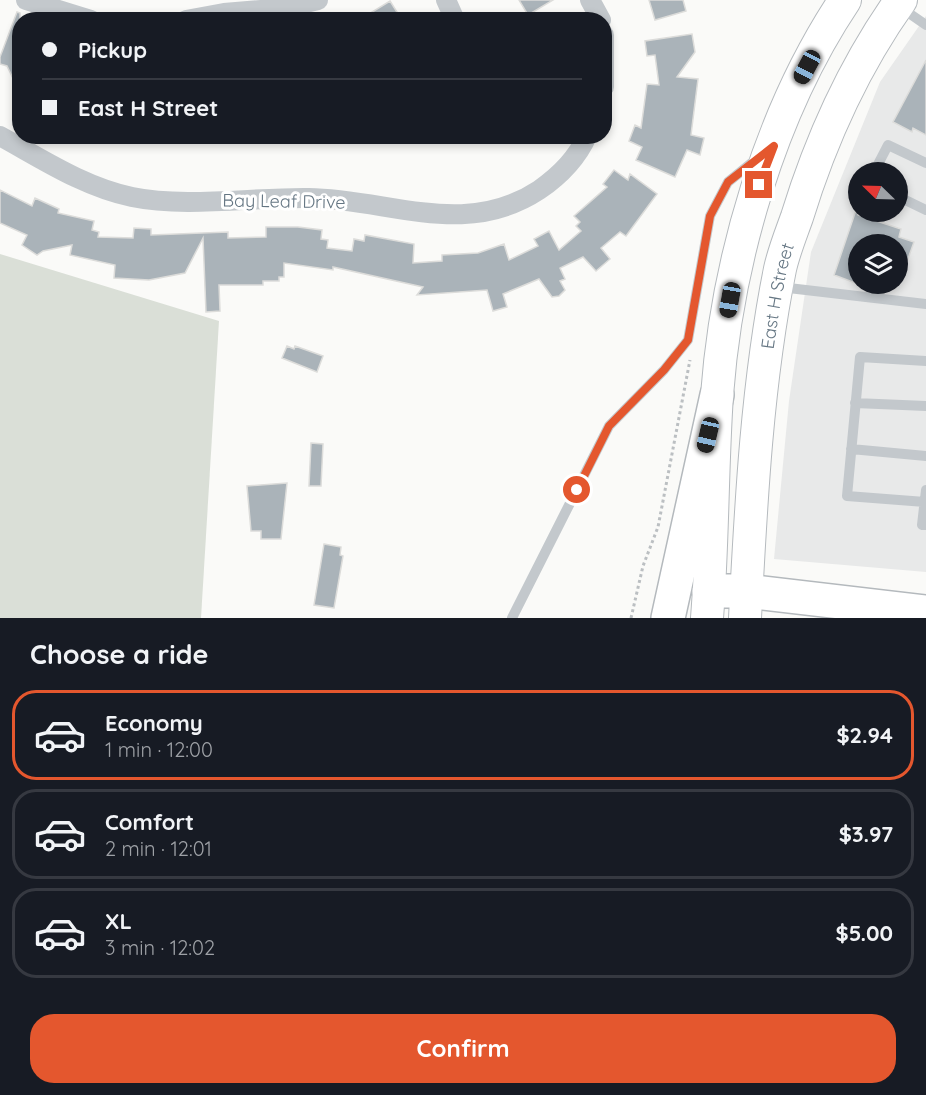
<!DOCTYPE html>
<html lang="en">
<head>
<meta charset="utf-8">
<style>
  body { margin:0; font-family:Quicksand,sans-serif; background:#242831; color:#f1f3f6; height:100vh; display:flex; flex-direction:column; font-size:22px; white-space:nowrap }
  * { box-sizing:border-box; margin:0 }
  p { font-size:20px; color:#9ea1a6 }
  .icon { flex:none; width:33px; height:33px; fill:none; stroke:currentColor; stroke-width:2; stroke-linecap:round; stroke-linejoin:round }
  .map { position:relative; height:618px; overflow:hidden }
  .sheet { display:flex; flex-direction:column; background:#171b24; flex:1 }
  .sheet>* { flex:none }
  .hud { position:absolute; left:12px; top:12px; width:600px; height:132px; border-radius:24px; box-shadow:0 3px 9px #0003; display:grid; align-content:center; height:132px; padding:0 30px; background:#171b24 }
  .needle { width:39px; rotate:293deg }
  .controls { position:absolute; left:848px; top:162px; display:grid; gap:12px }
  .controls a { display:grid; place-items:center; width:60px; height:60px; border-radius:50%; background:#171b24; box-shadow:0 3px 9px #0003; font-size:30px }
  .end { position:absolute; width:27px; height:27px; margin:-14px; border:8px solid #e4572e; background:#fff; box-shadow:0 0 0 3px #fff }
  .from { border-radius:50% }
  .car { position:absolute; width:18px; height:36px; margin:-18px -9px; border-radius:8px; box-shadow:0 0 4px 2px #0007; background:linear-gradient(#222 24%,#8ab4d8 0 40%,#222 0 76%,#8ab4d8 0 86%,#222 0) }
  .hud b { display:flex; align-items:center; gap:21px; height:57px; font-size:22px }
  .hud b+b { border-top:2px solid #363941 }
  .hud i { width:15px; height:15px; background:#f1f3f6 }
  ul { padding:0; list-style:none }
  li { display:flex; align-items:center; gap:18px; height:90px; margin:0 12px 9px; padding:0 18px; border:3px solid #363941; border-radius:24px }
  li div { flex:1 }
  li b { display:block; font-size:22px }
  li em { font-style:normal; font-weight:700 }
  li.on { border-color:#e4572e }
  li>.icon { width:54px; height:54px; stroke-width:1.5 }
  h2 { padding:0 30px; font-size:27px; line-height:72px }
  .action { display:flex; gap:12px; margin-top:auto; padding:12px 30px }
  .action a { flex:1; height:69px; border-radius:24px; background:#e4572e; color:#fff; font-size:24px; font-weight:700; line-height:69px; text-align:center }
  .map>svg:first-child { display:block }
  .built { fill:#e8e9e9; fill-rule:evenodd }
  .green { fill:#dadfd7 }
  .building { fill:#aab3b9; stroke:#dcdcda; stroke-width:1.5 }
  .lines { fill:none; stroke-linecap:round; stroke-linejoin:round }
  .primary-casing { stroke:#b5babe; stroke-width:34 }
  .highway-casing { stroke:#b4b9bd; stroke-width:36 }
  .path { stroke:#bbbfc2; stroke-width:3; stroke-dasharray:3 3; stroke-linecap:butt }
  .lane { stroke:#c3c8cc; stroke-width:10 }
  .street { stroke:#c3c8cc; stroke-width:20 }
  .primary { stroke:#fff; stroke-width:32 }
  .highway { stroke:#fff; stroke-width:33 }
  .route { stroke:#e4572e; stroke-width:8 }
  .labels { text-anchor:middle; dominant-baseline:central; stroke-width:6; stroke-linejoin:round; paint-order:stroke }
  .street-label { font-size:18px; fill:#657683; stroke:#fff }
</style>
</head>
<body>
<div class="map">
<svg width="926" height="618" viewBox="0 0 926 618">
  <rect width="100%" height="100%" fill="#fafaf8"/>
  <path class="built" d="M926,16V572L774,559L789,401L811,252L880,82ZM858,172H897V212H858ZM858,244H897V284H858Z"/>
  <path class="green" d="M0,254L219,321L201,618H0Z"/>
  <path class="building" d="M519,0H553L528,15Z
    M649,0H683L686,11L655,20Z
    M390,1L402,20H359Z
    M17,12L20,13V93L7,66L0,64V57Z
    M692,34L695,52L677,77L698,79L691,135L704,138L700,155L687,150L675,177L636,160L642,147L629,141L635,125L641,128L647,84L659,85L655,55L647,56L645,41Z
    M926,60V135L913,128L912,132L893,122Z
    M614,170L628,180L630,174L657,194L626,236L620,232L601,248L610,259L596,271L583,257L560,268L565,279L560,281L565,290L559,296L552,297L539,279L503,294L507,307L493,311L487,290L417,295L423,287L333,267V270L284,263V277H279V281H263V285H219L220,311L206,312L203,238L185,273L149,280L114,278L115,265L70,255L72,245L43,251L37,255L22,245L27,235L0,223V190L32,206L35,198L59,209L58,213L94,221L92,230L99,232L98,237L133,238L134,228L151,229V235L228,232V238L266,237V227H298L322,230L321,239L328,240L327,248L352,251L354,239L364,241L365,235L414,244L413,263L442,261V255L478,253L504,244L509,260L538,246L534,239L549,231L559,250L581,231L576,226L580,222L574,216L607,187L603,184Z
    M856,210L858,215L901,229L899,237L914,242L899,284H897V242L896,244H858V284L834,275Z
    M287,346L294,349L295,346L323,356L317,372L282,358Z
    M311,443L323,444L321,486H309Z
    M287,483L281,539H261V531H251L247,486Z
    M324,544L341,547L340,555L343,556L334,608L314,605Z"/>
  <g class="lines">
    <g class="primary-casing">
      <g id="primary">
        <path d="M707,618C713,544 712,469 717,395C727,261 770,112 845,0"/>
        <path id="s1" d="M745,618C751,502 757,383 780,269C784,251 791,234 797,217C821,139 854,66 901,0"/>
      </g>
    </g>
    <g class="highway-casing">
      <path id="highway" d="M709,591H746L926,612
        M668,618L717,395"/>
    </g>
    <path class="path" d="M631,618L643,566L658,527L690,360"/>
    <path class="lane" d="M900,7L926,25
      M874,172L888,145L926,163
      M897,196L926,210
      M780,287L926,304
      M855,403L926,406
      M851,449L926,456
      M926,490L922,525H926
      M925,502L847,496L860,357L926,361
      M512,618L609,426L664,370L688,340L710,216L728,182L759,157"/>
    <path class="street" d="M26,0L91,20
      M446,0L455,20
      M590,0L601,20
      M186,20L224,13L285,8L318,0
      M604,35V87
      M0,136C42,159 84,187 132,197C185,208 254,197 309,198C389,199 465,239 539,190C558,177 577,158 587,136"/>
    <use href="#primary" class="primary"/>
    <use href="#highway" class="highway"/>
  </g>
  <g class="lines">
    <path class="route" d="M577,490L609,426L664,370L688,340L710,216L728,182L774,146L759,185"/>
  </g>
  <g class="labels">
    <g class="street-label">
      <text transform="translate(284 201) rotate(1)">Bay Leaf Drive</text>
      <text stroke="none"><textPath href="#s1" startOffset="324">East H Street</textPath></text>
    </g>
  </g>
</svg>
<div class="controls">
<a><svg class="needle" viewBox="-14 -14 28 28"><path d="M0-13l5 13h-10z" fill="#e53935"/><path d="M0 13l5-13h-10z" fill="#9ea1a6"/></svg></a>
<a><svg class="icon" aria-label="layers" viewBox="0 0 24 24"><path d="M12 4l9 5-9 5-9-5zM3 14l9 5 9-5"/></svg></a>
</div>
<i class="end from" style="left:577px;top:490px"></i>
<i class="end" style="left:759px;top:185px"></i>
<i class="car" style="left:807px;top:67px;rotate:208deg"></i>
<i class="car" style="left:730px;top:300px;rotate:190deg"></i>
<i class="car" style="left:708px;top:435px;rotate:193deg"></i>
<div class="hud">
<b><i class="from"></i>Pickup</b>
<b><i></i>East H Street</b>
</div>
</div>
<section class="sheet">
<h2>Choose a ride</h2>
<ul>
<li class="on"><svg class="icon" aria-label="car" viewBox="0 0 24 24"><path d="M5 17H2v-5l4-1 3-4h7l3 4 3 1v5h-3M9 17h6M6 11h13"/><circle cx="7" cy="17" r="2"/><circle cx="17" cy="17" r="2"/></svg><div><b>Economy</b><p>1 min · 12:00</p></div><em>$2.94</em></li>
<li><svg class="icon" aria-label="car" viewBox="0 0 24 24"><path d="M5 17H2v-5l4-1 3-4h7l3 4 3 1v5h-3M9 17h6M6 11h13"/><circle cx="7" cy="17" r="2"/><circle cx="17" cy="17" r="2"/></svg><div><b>Comfort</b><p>2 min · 12:01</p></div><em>$3.97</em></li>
<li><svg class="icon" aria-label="car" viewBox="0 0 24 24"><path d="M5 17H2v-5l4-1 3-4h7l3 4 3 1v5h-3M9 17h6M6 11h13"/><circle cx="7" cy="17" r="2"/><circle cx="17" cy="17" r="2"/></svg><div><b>XL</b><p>3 min · 12:02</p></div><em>$5.00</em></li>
</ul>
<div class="action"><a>Confirm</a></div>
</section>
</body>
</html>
